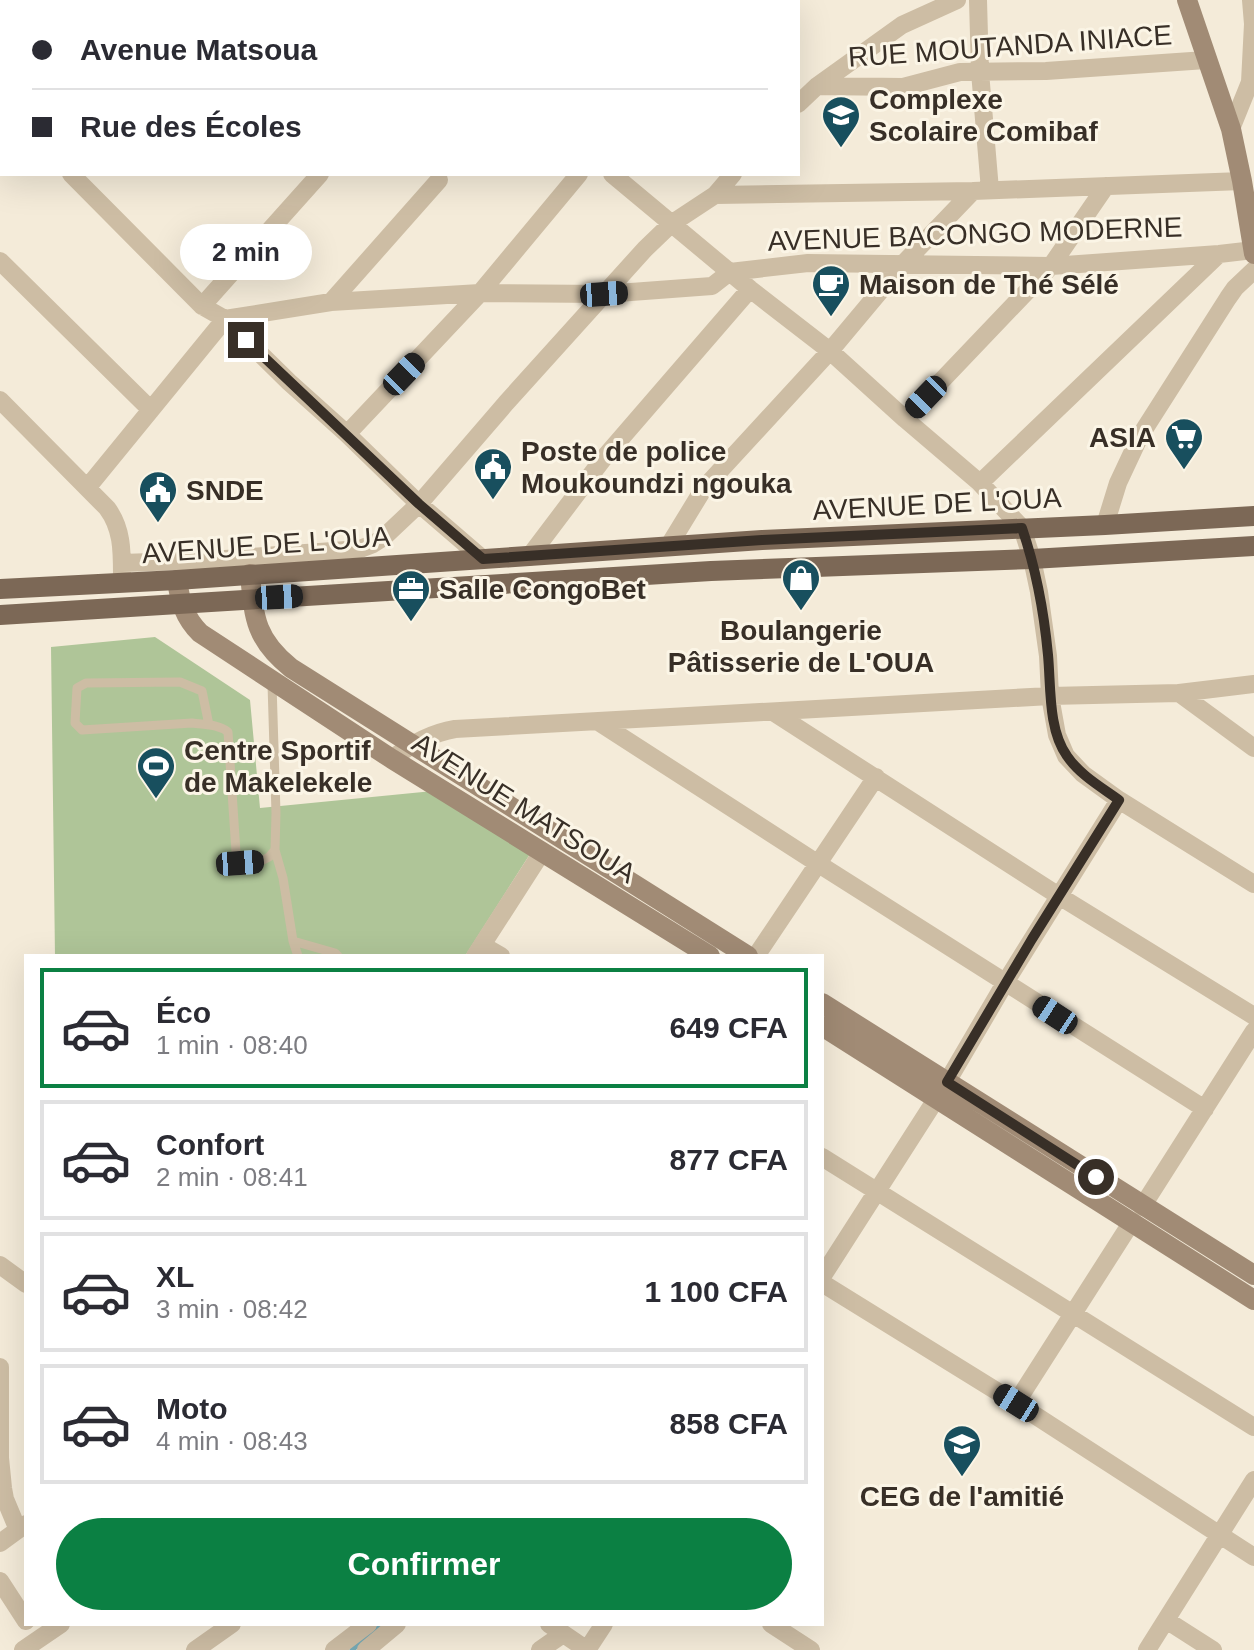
<!DOCTYPE html>
<html lang="fr">
<head>
<meta charset="utf-8">
<style>
  body { margin:0; font-family:Arial,sans-serif; background:#f7f7f7; color:#2b2b33; height:100vh; display:flex; flex-direction:column; font-size:30px; white-space:nowrap }
  * { box-sizing:border-box; margin:0 }
  p { font-size:26px; color:#7c7c81 }
  .icon { flex:none; width:44px; height:44px; fill:none; stroke:currentColor; stroke-width:2; stroke-linecap:round; stroke-linejoin:round }
  .map { position:relative; flex:1; overflow:hidden }
  .side { position:absolute; left:24px; top:954px; width:800px; height:672px; display:flex; flex-direction:column; background:#fff; border-radius:0px; box-shadow:0 8px 32px #0002 }
  .side>* { flex:none }
  .hud { position:absolute; left:0px; top:0px; width:800px; height:176px; box-shadow:0 8px 32px #0002; display:grid; align-content:center; height:176px; padding:0 32px; background:#fff }
  .end { position:absolute; width:36px; height:36px; margin:-18px; border:10px solid #382f27; background:#fff; box-shadow:0 0 0 4px #fff }
  .from { border-radius:50% }
  .bubble { position:absolute; height:56px; border-radius:28px; background:#fff; box-shadow:0 8px 32px #0002; font-size:26px; font-weight:800; line-height:56px; text-align:center }
  .car { position:absolute; width:24px; height:48px; margin:-24px -12px; border-radius:10px; box-shadow:0 0 6px 2px #0007; background:linear-gradient(#222 24%,#8ab4d8 0 40%,#222 0 76%,#8ab4d8 0 86%,#222 0) }
  .hud b { display:flex; align-items:center; gap:28px; height:76px; font-size:30px }
  .hud b+b { border-top:2px solid #e1e1e2 }
  .hud i { width:20px; height:20px; background:#2b2b33 }
  ul { padding:14px 0 0; list-style:none }
  li { display:flex; align-items:center; gap:24px; height:120px; margin:0 16px 12px; padding:0 16px; border:4px solid #e1e1e2; border-radius:0px }
  li div { flex:1 }
  li b { display:block; font-size:30px }
  li em { font-style:normal; font-weight:800 }
  li.selected { border-color:#0b8043 }
  li>.icon { width:72px; height:72px; stroke-width:1.5 }
  .cta { display:flex; gap:16px; margin-top:auto; padding:16px 32px }
  .cta a { flex:1; height:92px; border-radius:48px; background:#0b8043; color:#fff; font-size:32px; font-weight:800; line-height:92px; text-align:center }
  .map>svg:first-child { display:block }
  .green { fill:#afc598 }
  .lines { fill:none; stroke-linecap:round; stroke-linejoin:round }
  .stream { stroke:#76a9b4; stroke-width:5 }
  .lane { stroke:#cdbda4; stroke-width:9 }
  .street { stroke:#cdbda4; stroke-width:18 }
  .secondary { stroke:#a18b75; stroke-width:20 }
  .primary { stroke:#7c6856; stroke-width:20 }
  .route { stroke:#382f27; stroke-width:10 }
  .labels { text-anchor:middle; dominant-baseline:central; stroke-width:6; stroke-linejoin:round; paint-order:stroke }
  .street-label { font-size:28px; fill:#382f27; stroke:#fbf5e6 }
  .poi-label { font-size:28px; font-weight:bold; fill:#382f27; stroke:#fbf5e6; text-anchor:start }
</style>
</head>
<body>
<div class="map">
<svg width="1254" height="1650" viewBox="0 0 1254 1650">
  <rect width="100%" height="100%" fill="#f4ebd9"/>
  <path class="green" d="M155,637L250,700L260,808L433,791L530,854L465,956H55L51,647Z"/>
  <g class="lines">
    <path class="stream" d="M572,0L574,2
      M352,1650L383,1624"/>
    <path class="lane" d="M209,725L202,691L180,682L86,683L77,688L75,723L82,730L192,723C205,725 218,724 228,732L236,852L240,863L261,861L269,857L275,850L276,813L272,684
      M275,850L283,878L293,941L298,956
      M293,941L335,953L338,956"/>
    <path class="street" d="M210,0L211,2
      M484,0L485,2
      M622,0L623,2
      M978,0L980,72L990,190
      M305,2L307,0
      M741,2V0
      M817,86L903,87L960,72L1046,71L1206,60
      M0,103L2,105
      M798,104L817,86L902,25L957,0
      M1231,129L1250,82L1253,24L1251,0
      M71,174L202,306L225,319L289,382L347,434L419,504L483,559
      M612,174L750,289L830,351L905,419L980,483L1022,528L1032,559L1039,592L1048,656L1050,696L1057,735L1066,756L1083,774L1119,800L1254,884
      M715,195L973,191L1242,181
      M0,261L151,410
      M331,302L439,180
      M202,306L320,174
      M0,400L107,508C122,528 122,550 122,575
      M905,419L1051,266L1106,186
      M347,434L480,293L579,174
      M980,483L1219,254
      M87,488L225,319L331,302L480,293L604,294L712,286L730,272L808,263L1051,266L1219,254L1254,250
      M1105,525L1118,483L1140,436L1228,298L1235,288L1254,270
      M668,547L704,488L830,351L902,265L973,191
      M529,557L603,459L750,289
      M122,563L211,560L360,549L373,544L384,537L419,504L506,403L645,249L671,224L715,195L733,174
      M1179,693L1254,748
      M773,712L1059,896L1254,1016
      M600,723L817,863L1205,1109
      M392,759C411,744 431,733 455,729L1050,696L1179,693L1254,684
      M482,945L501,956
      M475,956L542,852
      M756,956L876,777
      M822,1157L1254,1427
      M1142,1207L1254,1031
      M0,1265L26,1284
      M822,1277L947,1082L1005,983L1119,800
      M822,1283L1016,1403L1254,1557
      M0,1367V1458L3,1488L5,1499L18,1530
      M1016,1403L1131,1223
      M0,1543L26,1524
      M0,1581L26,1621
      M1166,1620L1213,1650
      M549,1624L587,1650
      M771,1624L811,1650
      M23,1650L61,1624
      M195,1650L232,1624
      M334,1650L368,1624
      M366,1650L397,1624
      M540,1650L563,1634
      M587,1650L604,1624
      M1147,1650L1254,1480"/>
    <path class="secondary" d="M1187,0L1231,129L1242,181L1254,254
      M250,574C254,618 255,639 291,668L748,956
      M177,580C180,601 184,617 200,633L392,759L710,956
      M822,1003L1254,1275
      M822,1026L1254,1300"/>
    <path class="primary" d="M0,589L177,580L762,540L1105,525L1254,516
      M0,615L711,571L1032,559L1254,546"/>
  </g>
  <g class="lines">
    <path class="route" d="M246,340L419,504L483,559L762,540L1022,528C1036,569 1044,612 1048,655C1051,686 1048,730 1067,756C1080,775 1101,787 1119,800L1032,939L947,1082L1096,1177"/>
  </g>
  <defs>
    <g id="school-pin" transform="scale(2)"><path d="M0 17L-7.5 6A9.5 9.5 0 1 1 7.5 6Z" fill="#184f5e" stroke="#fbf5e6"/><path d="M0-5L7-2L0 1L-7-2ZM-4 1L0 2.5L4 1V4Q0 6-4 4Z" fill="#fff"/></g>
    <g id="cafe-pin" transform="scale(2)"><path d="M0 17L-7.5 6A9.5 9.5 0 1 1 7.5 6Z" fill="#184f5e" stroke="#fbf5e6"/><path d="M-5.5-4.5H6V0H3Q3 3.5 0 3.5H-2.5Q-5.5 3.5-5.5 0ZM3-3.2v2h1.7v-2ZM-6 4.5H4V6H-6Z" fill="#fff"/></g>
    <g id="supermarket-pin" transform="scale(2)"><path d="M0 17L-7.5 6A9.5 9.5 0 1 1 7.5 6Z" fill="#184f5e" stroke="#fbf5e6"/><path d="M-6-5.5h2.5l.6 2H6L4.5 2H-2.5L-4.4-4H-6ZM-1.5 3.2a1.3 1.3 0 1 0 .1 0ZM3 3.2a1.3 1.3 0 1 0 .1 0Z" fill="#fff"/></g>
    <g id="civic-pin" transform="scale(2)"><path d="M0 17L-7.5 6A9.5 9.5 0 1 1 7.5 6Z" fill="#184f5e" stroke="#fbf5e6"/><path d="M-.6-6.5H3V-4.5H.6V-3L4-1V1h2V6H-6V1h2V-1L-.6-3ZM-1.2 2.5V6h2.4V2.5Z" fill="#fff"/></g>
    <g id="shop-pin" transform="scale(2)"><path d="M0 17L-7.5 6A9.5 9.5 0 1 1 7.5 6Z" fill="#184f5e" stroke="#fbf5e6"/><path d="M-5-2.5h2.3a2.7 3.5 0 0 1 5.4 0H5L5.5 6h-11ZM-1.5-2.5h3a1.5 2.3 0 0 0-3 0Z" fill="#fff"/></g>
    <g id="office-pin" transform="scale(2)"><path d="M0 17L-7.5 6A9.5 9.5 0 1 1 7.5 6Z" fill="#184f5e" stroke="#fbf5e6"/><path d="M-6-3h4V-5.5h4V-3h4V5H-6ZM-1-4.5V-3h2v-1.5ZM-6 0V1H6V0Z" fill="#fff"/></g>
    <g id="stadium-pin" transform="scale(2)"><path d="M0 17L-7.5 6A9.5 9.5 0 1 1 7.5 6Z" fill="#184f5e" stroke="#fbf5e6"/><path d="M0-5a6.5 5 0 1 0 0 10a6.5 5 0 1 0 0-10ZM-3.5-1.8h7v3.6h-7Z" fill="#fff"/></g>
  </defs>
  <g fill-rule="evenodd">
    <use href="#school-pin" x="841" y="115"/>
    <use href="#cafe-pin" x="831" y="284"/>
    <use href="#supermarket-pin" x="1184" y="437"/>
    <use href="#civic-pin" x="493" y="467"/>
    <use href="#civic-pin" x="158" y="490"/>
    <use href="#shop-pin" x="801" y="578"/>
    <use href="#office-pin" x="411" y="589"/>
    <use href="#stadium-pin" x="156" y="766"/>
    <use href="#school-pin" x="962" y="1444"/>
  </g>
  <g class="labels">
    <g class="street-label">
      <text transform="translate(1010 46) rotate(-4)">RUE MOUTANDA INIACE</text>
      <text transform="translate(975 234) rotate(-2)">AVENUE BACONGO MODERNE</text>
      <text transform="translate(937 504) rotate(-3)">AVENUE DE L'OUA</text>
      <text transform="translate(266 545) rotate(-4)">AVENUE DE L'OUA</text>
      <text transform="translate(524 808) rotate(32)">AVENUE MATSOUA</text>
    </g>
    <g class="poi-label">
      <text x="869" y="99">Complexe<tspan x="869" dy="32">Scolaire Comibaf</tspan></text>
      <text x="859" y="284">Maison de Thé Sélé</text>
      <text x="1156" y="437" text-anchor="end">ASIA</text>
      <text x="521" y="451">Poste de police<tspan x="521" dy="32">Moukoundzi ngouka</tspan></text>
      <text x="186" y="490">SNDE</text>
      <text x="439" y="589">Salle CongoBet</text>
      <text x="801" y="630" text-anchor="middle">Boulangerie<tspan x="801" dy="32">Pâtisserie de L'OUA</tspan></text>
      <text x="184" y="750">Centre Sportif<tspan x="184" dy="32">de Makelekele</tspan></text>
      <text x="962" y="1496" text-anchor="middle">CEG de l'amitié</text>
    </g>
  </g>
</svg>
<i class="end from" style="left:1096px;top:1177px"></i>
<i class="end" style="left:246px;top:340px"></i>
<div class="bubble" style="left:180px;top:224px;width:132px">2 min</div>
<i class="car" style="left:604px;top:294px;rotate:86deg"></i>
<i class="car" style="left:404px;top:374px;rotate:44deg"></i>
<i class="car" style="left:926px;top:397px;rotate:224deg"></i>
<i class="car" style="left:279px;top:597px;rotate:87deg"></i>
<i class="car" style="left:240px;top:863px;rotate:86deg"></i>
<i class="car" style="left:1055px;top:1015px;rotate:303deg"></i>
<i class="car" style="left:1016px;top:1403px;rotate:302deg"></i>
<div class="hud">
<b><i class="from"></i>Avenue Matsoua</b>
<b><i></i>Rue des Écoles</b>
</div>
<section class="side">
<ul>
<li class="selected"><svg class="icon" aria-label="car" viewBox="0 0 24 24"><path d="M5 17H2v-5l4-1 3-4h7l3 4 3 1v5h-3M9 17h6M6 11h13"/><circle cx="7" cy="17" r="2"/><circle cx="17" cy="17" r="2"/></svg><div><b>Éco</b><p>1 min · 08:40</p></div><em>649 CFA</em></li>
<li><svg class="icon" aria-label="car" viewBox="0 0 24 24"><path d="M5 17H2v-5l4-1 3-4h7l3 4 3 1v5h-3M9 17h6M6 11h13"/><circle cx="7" cy="17" r="2"/><circle cx="17" cy="17" r="2"/></svg><div><b>Confort</b><p>2 min · 08:41</p></div><em>877 CFA</em></li>
<li><svg class="icon" aria-label="car" viewBox="0 0 24 24"><path d="M5 17H2v-5l4-1 3-4h7l3 4 3 1v5h-3M9 17h6M6 11h13"/><circle cx="7" cy="17" r="2"/><circle cx="17" cy="17" r="2"/></svg><div><b>XL</b><p>3 min · 08:42</p></div><em>1 100 CFA</em></li>
<li><svg class="icon" aria-label="car" viewBox="0 0 24 24"><path d="M5 17H2v-5l4-1 3-4h7l3 4 3 1v5h-3M9 17h6M6 11h13"/><circle cx="7" cy="17" r="2"/><circle cx="17" cy="17" r="2"/></svg><div><b>Moto</b><p>4 min · 08:43</p></div><em>858 CFA</em></li>
</ul>
<div class="cta"><a>Confirmer</a></div>
</section>
</div>
</body>
</html>
